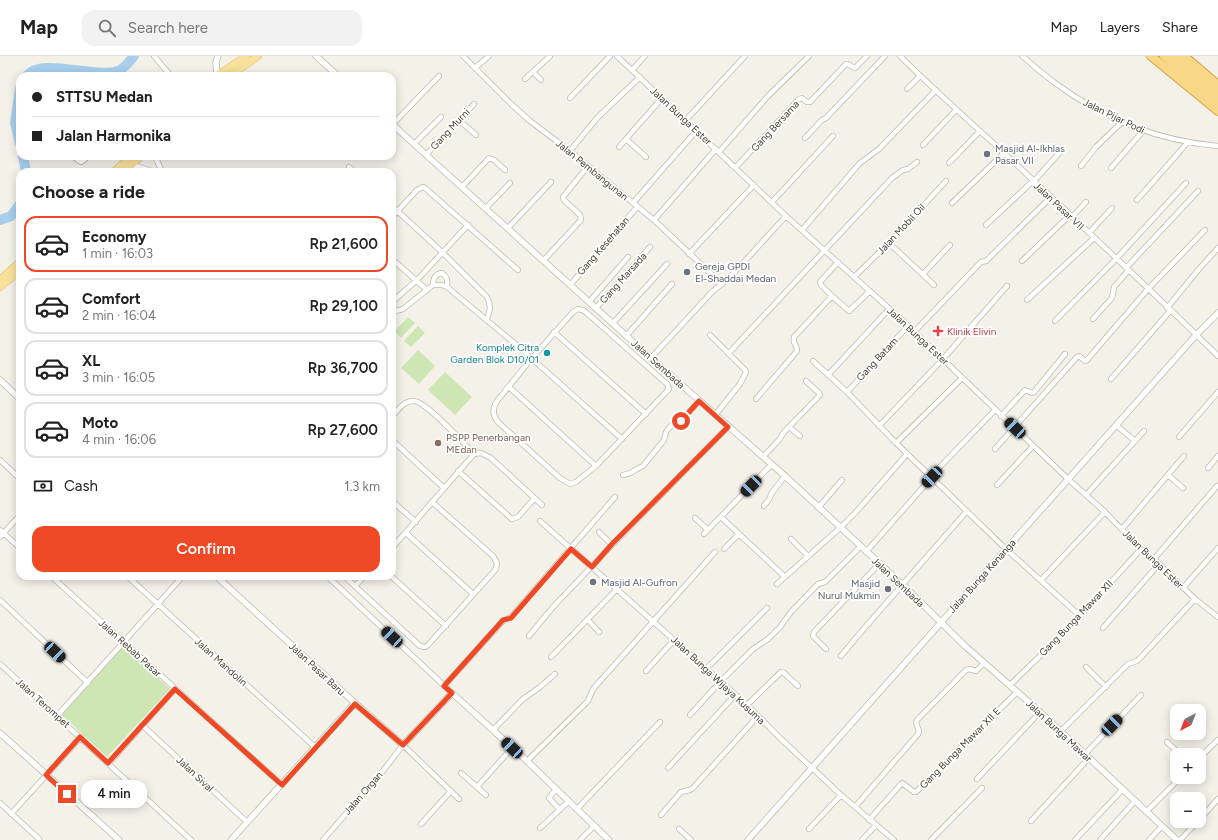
<!DOCTYPE html>
<html lang="en">
<head>
<meta charset="utf-8">
<style>
  body { margin:0; font-family:Figtree,sans-serif; background:#f2f2f2; color:#222; height:100vh; display:flex; flex-direction:column; font-size:15px; white-space:nowrap }
  * { box-sizing:border-box; margin:0 }
  p { font-size:13px; color:#767676 }
  .icon { flex:none; width:22px; height:22px; fill:none; stroke:currentColor; stroke-width:2; stroke-linecap:round; stroke-linejoin:round }
  .map { position:relative; flex:1; overflow:hidden }
  .sheet { position:absolute; left:16px; top:112px; width:380px; height:412px; display:flex; flex-direction:column; background:#fff; border-radius:12px; box-shadow:0 2px 10px #0003 }
  .sheet>* { flex:none }
  .top-card { position:absolute; left:16px; top:16px; width:380px; height:88px; border-radius:12px; box-shadow:0 2px 10px #0003; display:grid; align-content:center; height:88px; padding:0 16px; background:#fff }
  .needle { width:26px; rotate:222deg }
  .fabs { position:absolute; left:1170px; top:648px; display:grid; gap:8px }
  .fabs a { display:grid; place-items:center; width:36px; height:36px; border-radius:8px; background:#fff; box-shadow:0 2px 10px #0003; font-size:20px }
  .end { position:absolute; width:18px; height:18px; margin:-9px; border:5px solid #ef4925; background:#fff; box-shadow:0 0 0 2px #fff }
  .from { border-radius:50% }
  .bubble { position:absolute; height:28px; border-radius:12px; background:#fff; box-shadow:0 2px 10px #0003; font-size:13px; font-weight:600; line-height:28px; text-align:center }
  .car { position:absolute; width:12px; height:24px; margin:-12px -6px; border-radius:5px; box-shadow:0 0 3px 1px #0007; background:linear-gradient(#222 24%,#8ab4d8 0 40%,#222 0 76%,#8ab4d8 0 86%,#222 0) }
  .top-card b { display:flex; align-items:center; gap:14px; height:38px; font-size:15px }
  .top-card b+b { border-top:1px solid #e0e0e0 }
  .top-card i { width:10px; height:10px; background:#222 }
  ul { padding:0; list-style:none }
  li { display:flex; align-items:center; gap:12px; height:56px; margin:0 8px 6px; padding:0 8px; border:2px solid #e0e0e0; border-radius:12px }
  li div { flex:1 }
  li b { display:block; font-size:15px }
  li em { font-style:normal; font-weight:600 }
  li.current { border-color:#ef4925 }
  li>.icon { width:36px; height:36px; stroke-width:1.5 }
  h2 { padding:0 16px; font-size:18px; line-height:48px }
  .pay { display:flex; align-items:center; gap:10px; height:44px; padding:0 16px; font-size:15px }
  .pay p { margin-inline-start:auto }
  .primary-button { display:flex; gap:8px; margin-top:auto; padding:8px 16px }
  .primary-button a { flex:1; height:46px; border-radius:12px; background:#ef4925; color:#fff; font-size:16px; font-weight:600; line-height:46px; text-align:center }
  header { display:flex; align-items:center; gap:24px; box-sizing:border-box; height:56px; padding:0 20px; background:#fff; border-bottom:1px solid #e0e0e0 }
  header strong { font-size:19px }
  nav { display:flex; gap:22px; margin-inline-start:auto; font-size:14px }
  .search { width:280px; height:36px; background:#f2f2f2; display:flex; align-items:center; gap:10px; box-sizing:border-box; padding:0 14px; border-radius:12px; color:#767676; font-size:15px }
  .map>svg:first-child { display:block }
  .green { fill:#cee6b4 }
  .lines { fill:none; stroke-linecap:round; stroke-linejoin:round }
  .river { stroke:#a9cfed; stroke-width:10 }
  .minor-casing { stroke:#bfb9ac; stroke-width:6 }
  .tertiary-casing { stroke:#bfb9ac; stroke-width:7 }
  .primary-casing { stroke:#debf6d; stroke-width:8 }
  .trunk-casing { stroke:#d6a341; stroke-width:10 }
  .minor { stroke:#fff; stroke-width:4.5 }
  .tertiary { stroke:#fff; stroke-width:5.5 }
  .primary { stroke:#f9e19d; stroke-width:7 }
  .trunk { stroke:#f8d887; stroke-width:8 }
  .route { stroke:#ef4925; stroke-width:5 }
  .worship-dot { fill:#6b7280; stroke:#fff; stroke-width:1.5 }
  .health-dot { fill:#e0444e; stroke:#fff; stroke-width:1.5 }
  .culture-dot { fill:#0f9aa8; stroke:#fff; stroke-width:1.5 }
  .education-dot { fill:#8d6e63; stroke:#fff; stroke-width:1.5 }
  .labels { text-anchor:middle; dominant-baseline:central; stroke-width:3.5; stroke-linejoin:round; paint-order:stroke }
  .street-label { font-size:10px; fill:#474238; stroke:#fff }
  .worship-label { font-size:10px; fill:#5b616d; stroke:#fff; text-anchor:start }
  .health-label { font-size:10px; fill:#be3a42; stroke:#fff; text-anchor:start }
  .culture-label { font-size:10px; fill:#0d838f; stroke:#fff; text-anchor:end }
  .education-label { font-size:10px; fill:#785e54; stroke:#fff; text-anchor:start }
</style>
</head>
<body>
<header>
<strong>Map</strong>
<div class="search"><svg class="icon" aria-label="search" viewBox="0 0 24 24"><circle cx="10" cy="10" r="6"/><path d="M15 15l6 6"/></svg>Search here</div>
<nav><a>Map</a><a>Layers</a><a>Share</a></nav>
</header>
<div class="map">
<svg width="1218" height="784" viewBox="0 0 1218 784">
  <rect width="100%" height="100%" fill="#f4f1e9"/>
  <path class="green" d="M408,261L415,267L401,282L395,275Z
    M418,270L425,277L411,291L404,285Z
    M418,294L435,310L419,328L401,312Z
    M445,316L472,341L455,359L428,334Z
    M123,589L170,633L107,701L62,659Z"/>
  <g class="lines">
    <path class="river" d="M27,20C40,1 97,23 118,15C124,13 130,5 134,0
      M20,33L15,67L20,87
      M23,100L26,116
      M0,164L11,160L20,148"/>
    <g class="minor-casing">
      <path id="minor" d="M154,0L171,20
        M463,0L510,47L530,65L570,95L654,164L722,228
        M617,0L786,160L902,264L1068,423L1105,456L1141,493L1154,503L1195,543L1218,561
        M900,0C933,33 968,64 1002,95C1075,163 1148,231 1218,300
        M1022,0C1033,9 1044,19 1055,27C1104,63 1158,85 1218,90
        M475,12L489,0
        M632,14L645,0
        M533,16L541,24
        M525,23L550,0
        M907,33L920,20
        M570,42L610,0
        M459,64L476,79
        M686,64L745,0
        M392,69L439,20
        M805,82L822,64L826,62L885,0
        M626,83L646,101
        M414,88L441,61
        M923,89L956,54
        M619,91L662,42
        M570,95L597,62L640,21
        M719,96L768,40L809,0
        M426,99L474,48
        M72,100L81,106L89,100
        M155,100L162,116
        M949,107L980,75
        M130,108L155,116
        M1081,110L1096,91L1122,66
        M349,111L355,116
        M736,111L799,43L802,42L807,46H810L846,8H848L855,12L867,0
        M1111,112L1143,75
        M1034,125L1062,94
        M462,131L489,102L494,104L505,114
        M1137,144L1188,86
        M772,146L833,80
        M633,147L697,74
        M952,147L1004,97
        M392,150L442,196L487,241C491,249 491,255 486,264
        M486,152L510,127
        M392,161L417,134L423,131L425,132L518,214
        M1072,161L1086,146
        M654,164L716,93
        M986,169L1033,125
        M508,172L551,126
        M802,174L860,107L879,93L936,34
        M1089,177L1112,152
        M889,187L934,229
        M689,198L754,129
        M392,203L427,234
        M543,205L581,164L580,159L564,144L563,141L588,110
        M1022,205L1070,159
        M1126,212L1198,135
        M923,218L950,189
        M854,221L889,187L946,125
        M433,229C433,222 435,218 442,217C447,221 448,224 447,231
        M570,229L637,151
        M832,240L849,255L870,235
        M1027,244L1094,182
        M392,246L417,224L468,169
        M589,246L628,201
        M596,252L650,191
        M1167,252L1199,213L1218,192
        M578,253L583,254L587,257L667,328L669,333L596,410L576,426L570,428L560,422L499,367C492,360 492,353 497,345L531,303L573,256Z
        M392,256L403,253L433,229H442L447,231L520,292L622,383
        M1093,263L1112,242L1114,231L1128,215
        M1055,265L1116,203L1186,127
        M613,267L667,208
        M554,276L646,358
        M914,276L981,206L986,205L1051,141
        M627,279L672,228
        M710,279L745,314L746,316L740,328L715,359
        M729,297L892,122L903,114L908,113L917,106
        M651,302L711,237L733,218L786,160
        M813,305L847,336L896,387L1006,493L1080,560
        M828,319L889,253
        M1111,323L1170,255
        M509,331L596,410
        M847,336L908,270
        M756,343L797,295C798,290 792,288 794,281L832,240L821,229L820,226L838,206
        M1001,360L1025,334L1032,337L1034,336L1065,298
        M392,361C397,355 404,344 414,345C427,346 463,387 474,398
        M879,370L943,303L1007,230
        M789,371L800,380
        M1179,381L1218,336
        M392,384L444,432
        M1135,385L1144,375
        M896,387L962,322
        M995,393L1077,301L1079,300L1085,305L1087,304L1148,233L1205,174
        M763,401L779,384L784,376L820,339L819,337L806,325
        M0,404L20,423
        M1208,412L1218,400
        M458,415L512,463L518,461L534,443
        M623,419C635,417 633,414 643,410L664,384L666,376L669,372L673,368L681,365L699,345
        M1168,419L1183,432
        M931,420L995,354
        M997,429L1033,390
        M1086,439L1135,385L1116,369
        M392,445L416,466
        M764,450L770,442L771,438L785,420
        M818,452L842,424
        M721,461L785,521
        M695,462L708,474
        M540,465L674,584L747,649L781,683L841,739L894,784
        M1122,473L1184,400
        M0,474L20,492
        M599,476L612,489
        M406,477L473,538
        M704,478L771,409
        M0,481L20,459
        M791,483L808,500
        M392,492L474,398L481,397L491,402L542,449
        M724,493L739,478
        M866,496L932,421
        M1154,503L1217,430
        M51,520L282,729
        M127,520L315,691
        M327,520L452,637
        M344,520L420,590L425,591L428,589L496,513L497,507L493,500L432,446
        M391,520L446,570
        M1041,524L1105,456
        M777,528L840,472L856,456L907,398
        M355,530L365,520
        M1183,532L1218,492
        M0,544L88,627
        M588,564L599,576
        M1103,572L1158,509
        M529,580L553,551L612,489L728,371
        M826,593L813,580L814,576L879,508
        M841,600L861,576L967,455
        M551,601L617,533
        M0,608L191,784
        M1086,611L1106,631
        M706,613L767,552
        M646,615L674,584
        M1010,629L1071,570L1141,493
        M444,630L503,565L511,561L615,441
        M747,649L781,616L784,617L798,630
        M690,659L720,626L753,593L768,583L780,571L791,556L818,528L825,526L860,491
        M57,660L183,520
        M142,669L247,766
        M493,674L523,643L540,631L555,618
        M1060,676L1128,608L1137,605L1142,600L1195,543
        M1167,686L1181,699
        M1084,699L1141,639
        M1199,702L1218,684
        M527,705L588,645L593,633L715,496
        M109,707L175,633
        M668,712L735,639
        M461,717L486,739
        M977,723L1040,656
        M477,731L512,692
        M556,733L549,742L560,754
        M0,747L40,784
        M855,751L918,678L919,675L916,667L917,664L966,614L969,613L976,615L984,607
        M577,753L660,666
        M1146,756L1181,721
        M11,758L81,681
        M661,759L681,736L690,734L693,732L758,660
        M869,764L902,727L914,736H916L1017,636
        M1199,764L1218,743
        M1031,765L1088,703
        M421,768L451,735
        M540,772L569,745
        M679,773L691,784
        M809,773L841,739
        M323,784L379,720L403,689L459,743
        M580,784L594,770
        M862,784L876,769
        M931,784L982,732
        M1075,784L1122,734
        M1100,784L1135,745
        M1149,784L1162,770
        M1180,784L1198,765"/>
    </g>
    <g class="tertiary-casing">
      <path id="tertiary" d="M316,0L338,20
        M217,20L216,6L218,0
        M392,68L651,302L785,420L903,529L965,590L1040,656L1177,784
        M0,324L20,343
        M216,520L355,647L403,689L452,637L527,705L609,784
        M0,677L119,784
        M231,784L355,647
        M748,784L1197,278L1218,257"/>
    </g>
    <g class="primary-casing">
      <path id="primary" d="M217,20L246,0
        M230,20L258,0
        M114,116L131,100
        M124,116L141,100
        M0,224L20,206
        M0,231L20,215"/>
    </g>
    <g class="trunk-casing">
      <path id="trunk" d="M1151,0L1218,55
        M1164,0L1218,46
        M1173,0L1218,38
        M1184,0L1218,29"/>
    </g>
    <use href="#minor" class="minor"/>
    <use href="#tertiary" class="tertiary"/>
    <use href="#primary" class="primary"/>
    <use href="#trunk" class="trunk"/>
  </g>
  <g class="lines">
    <path class="route" d="M67,738L46,719L80,681L108,707L175,633L282,729L355,648L403,689L452,637L444,630L503,564L511,562L571,493L592,511L612,488L728,371L699,345L681,365"/>
  </g>
  <g class="worship-dot">
    <circle cx="987" cy="98" r="4"/>
    <circle cx="687" cy="216" r="4"/>
    <circle cx="593" cy="526" r="4"/>
    <circle cx="888" cy="533" r="4"/>
  </g>
  <path class="health-dot" d="M936 269h4v4h4v4h-4v4h-4v-4h-4v-4h4z"/>
  <circle class="culture-dot" cx="547" cy="297" r="4"/>
  <circle class="education-dot" cx="438" cy="387" r="4"/>
  <g class="labels">
    <g class="street-label">
      <text transform="translate(681 60) rotate(43)">Jalan Bunga Ester</text>
      <text transform="translate(1114 60) rotate(26)">Jalan Pijar Podi</text>
      <text transform="translate(775 70) rotate(-47)">Gang Bersama</text>
      <text transform="translate(450 73) rotate(-47)">Gang Murni</text>
      <text transform="translate(592 114) rotate(39)">Jalan Pembangunan</text>
      <text transform="translate(1059 150) rotate(43)">Jalan Pasar VII</text>
      <text transform="translate(901 173) rotate(-47)">Jalan Mobil Oil</text>
      <text transform="translate(603 190) rotate(-49)">Gang Kesehatan</text>
      <text transform="translate(623 222) rotate(-48)">Gang Marsada</text>
      <text transform="translate(918 280) rotate(43)">Jalan Bunga Ester</text>
      <text transform="translate(877 303) rotate(-47)">Gang Batam</text>
      <text transform="translate(658 308) rotate(42)">Jalan Sembada</text>
      <text transform="translate(1153 503) rotate(44)">Jalan Bunga Ester</text>
      <text transform="translate(982 520) rotate(-48)">Jalan Bunga Kenanga</text>
      <text transform="translate(898 526) rotate(43)">Jalan Sembada</text>
      <text transform="translate(1076 562) rotate(-46)">Gang Bunga Mawar XII</text>
      <text transform="translate(130 592) rotate(42)">Jalan Rebab Pasar</text>
      <text transform="translate(221 606) rotate(42)">Jalan Mandolin</text>
      <text transform="translate(317 613) rotate(43)">Jalan Pasar Baru</text>
      <text transform="translate(718 624) rotate(43)">Jalan Bunga Wijaya Kusuma</text>
      <text transform="translate(43 647) rotate(42)">Jalan Terompet</text>
      <text transform="translate(1059 675) rotate(43)">Jalan Bunga Mawar</text>
      <text transform="translate(960 692) rotate(-45)">Gang Bunga Mawar XII E</text>
      <text transform="translate(195 718) rotate(43)">Jalan Sival</text>
      <text transform="translate(363 737) rotate(-49)">Jalan Organ</text>
    </g>
    <g class="worship-label">
      <text x="995" y="92">Masjid Al-Ikhlas<tspan x="995" dy="12">Pasar VII</tspan></text>
      <text x="695" y="210">Gereja GPDI<tspan x="695" dy="12">El-Shaddai Medan</tspan></text>
      <text x="601" y="526">Masjid Al-Gufron</text>
      <text x="880" y="527" text-anchor="end">Masjid<tspan x="880" dy="12">Nurul Mukmin</tspan></text>
    </g>
    <g class="health-label">
      <text x="947" y="275">Klinik Elivin</text>
    </g>
    <g class="culture-label">
      <text x="539" y="291">Komplek Citra<tspan x="539" dy="12">Garden Blok D10/01</tspan></text>
    </g>
    <g class="education-label">
      <text x="446" y="381">PSPP Penerbangan<tspan x="446" dy="12">MEdan</tspan></text>
    </g>
  </g>
</svg>
<div class="fabs">
<a><svg class="needle" viewBox="-14 -14 28 28"><path d="M0-13l5 13h-10z" fill="#e53935"/><path d="M0 13l5-13h-10z" fill="#767676"/></svg></a>
<a>+</a>
<a>−</a>
</div>
<i class="end from" style="left:681px;top:365px"></i>
<i class="end" style="left:67px;top:738px"></i>
<div class="bubble" style="left:81px;top:724px;width:66px">4 min</div>
<i class="car" style="left:1015px;top:372px;rotate:313deg"></i>
<i class="car" style="left:932px;top:421px;rotate:223deg"></i>
<i class="car" style="left:751px;top:430px;rotate:224deg"></i>
<i class="car" style="left:392px;top:581px;rotate:313deg"></i>
<i class="car" style="left:55px;top:596px;rotate:133deg"></i>
<i class="car" style="left:1112px;top:669px;rotate:44deg"></i>
<i class="car" style="left:512px;top:692px;rotate:313deg"></i>
<div class="top-card">
<b><i class="from"></i>STTSU Medan</b>
<b><i></i>Jalan Harmonika</b>
</div>
<section class="sheet">
<h2>Choose a ride</h2>
<ul>
<li class="current"><svg class="icon" aria-label="car" viewBox="0 0 24 24"><path d="M5 17H2v-5l4-1 3-4h7l3 4 3 1v5h-3M9 17h6M6 11h13"/><circle cx="7" cy="17" r="2"/><circle cx="17" cy="17" r="2"/></svg><div><b>Economy</b><p>1 min · 16:03</p></div><em>Rp 21,600</em></li>
<li><svg class="icon" aria-label="car" viewBox="0 0 24 24"><path d="M5 17H2v-5l4-1 3-4h7l3 4 3 1v5h-3M9 17h6M6 11h13"/><circle cx="7" cy="17" r="2"/><circle cx="17" cy="17" r="2"/></svg><div><b>Comfort</b><p>2 min · 16:04</p></div><em>Rp 29,100</em></li>
<li><svg class="icon" aria-label="car" viewBox="0 0 24 24"><path d="M5 17H2v-5l4-1 3-4h7l3 4 3 1v5h-3M9 17h6M6 11h13"/><circle cx="7" cy="17" r="2"/><circle cx="17" cy="17" r="2"/></svg><div><b>XL</b><p>3 min · 16:05</p></div><em>Rp 36,700</em></li>
<li><svg class="icon" aria-label="car" viewBox="0 0 24 24"><path d="M5 17H2v-5l4-1 3-4h7l3 4 3 1v5h-3M9 17h6M6 11h13"/><circle cx="7" cy="17" r="2"/><circle cx="17" cy="17" r="2"/></svg><div><b>Moto</b><p>4 min · 16:06</p></div><em>Rp 27,600</em></li>
</ul>
<div class="pay"><svg class="icon" aria-label="cash" viewBox="0 0 24 24"><path d="M3 7h18v10H3z"/><circle cx="12" cy="12" r="2"/></svg>Cash<p>1.3 km</p></div>
<div class="primary-button"><a>Confirm</a></div>
</section>
</div>
</body>
</html>
